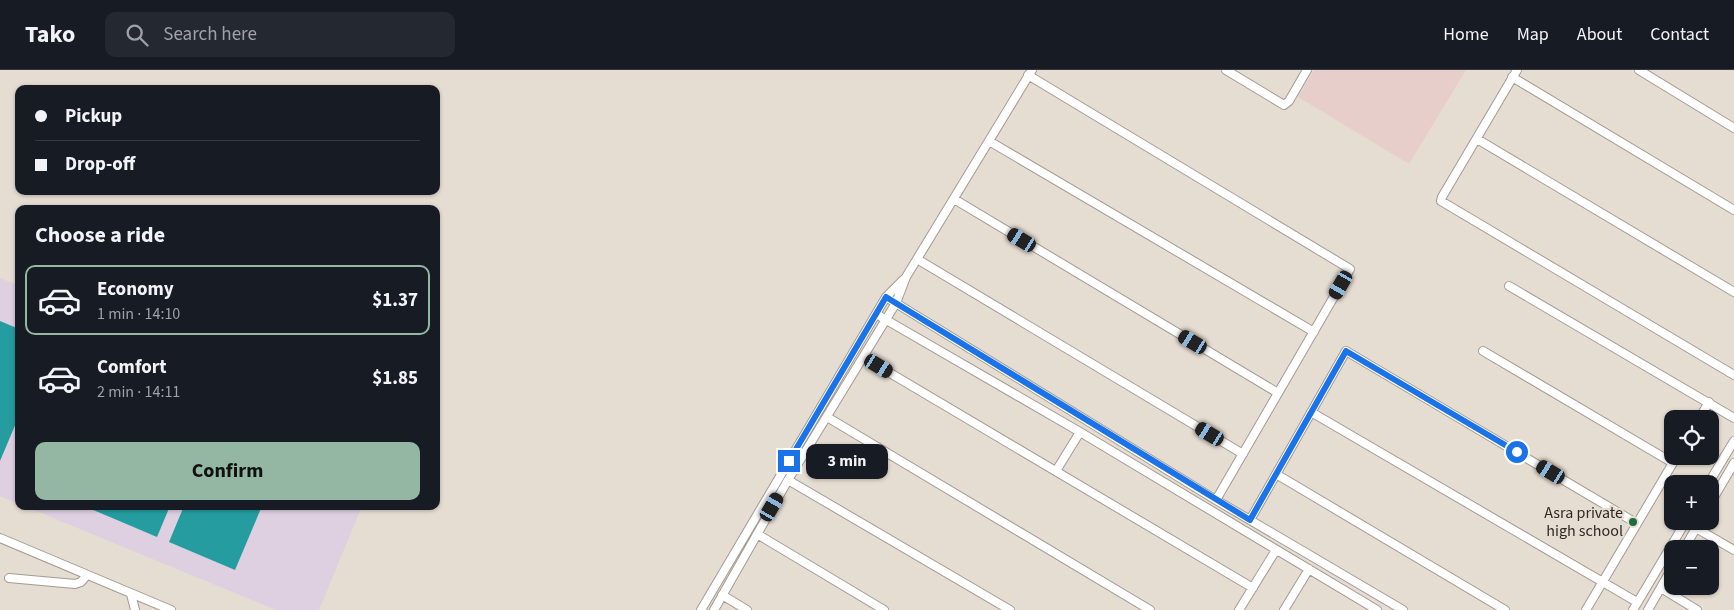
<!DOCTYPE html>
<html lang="en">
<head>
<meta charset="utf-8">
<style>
  body { margin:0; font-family:"Source Sans 3",sans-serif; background:#242831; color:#f1f3f6; height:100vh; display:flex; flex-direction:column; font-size:19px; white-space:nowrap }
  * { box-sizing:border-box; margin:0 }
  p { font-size:16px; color:#9ea1a6 }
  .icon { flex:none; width:28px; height:28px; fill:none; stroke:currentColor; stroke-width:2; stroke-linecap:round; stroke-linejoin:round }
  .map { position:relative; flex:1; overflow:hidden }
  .details { position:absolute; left:15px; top:135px; width:425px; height:305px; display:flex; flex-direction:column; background:#171b24; border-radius:10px; box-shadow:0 1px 4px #0004 }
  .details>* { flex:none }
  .guide { position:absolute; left:15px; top:15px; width:425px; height:110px; border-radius:10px; box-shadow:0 1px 4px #0004; display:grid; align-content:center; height:110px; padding:0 20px; background:#171b24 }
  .buttons { position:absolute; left:1664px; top:340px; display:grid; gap:10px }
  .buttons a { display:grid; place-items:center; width:55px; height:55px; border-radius:10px; background:#171b24; box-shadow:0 1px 4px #0004; font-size:25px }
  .end { position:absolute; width:22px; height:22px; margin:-11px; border:6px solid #1a73e8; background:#fff; box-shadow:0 0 0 2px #fff }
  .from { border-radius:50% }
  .bubble { position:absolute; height:35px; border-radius:10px; background:#171b24; box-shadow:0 1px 4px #0004; font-size:16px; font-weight:700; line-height:35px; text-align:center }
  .car { position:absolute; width:15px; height:30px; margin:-15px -8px; border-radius:6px; box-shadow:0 0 4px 1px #0007; background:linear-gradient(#222 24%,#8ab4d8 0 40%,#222 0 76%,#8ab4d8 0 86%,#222 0) }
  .guide b { display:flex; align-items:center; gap:18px; height:48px; font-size:19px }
  .guide b+b { border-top:1px solid #363941 }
  .guide i { width:12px; height:12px; background:#f1f3f6 }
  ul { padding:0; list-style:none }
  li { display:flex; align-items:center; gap:15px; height:70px; margin:0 10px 8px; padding:0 10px; border:2px solid transparent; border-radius:10px }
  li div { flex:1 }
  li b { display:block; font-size:19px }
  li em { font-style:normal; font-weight:700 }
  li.active { border-color:#93b7a3 }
  li>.icon { width:45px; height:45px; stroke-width:1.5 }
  h2 { padding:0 20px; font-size:22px; line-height:60px }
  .button { display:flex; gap:10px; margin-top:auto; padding:10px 20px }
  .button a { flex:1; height:58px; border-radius:10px; background:#93b7a3; color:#111; font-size:20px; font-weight:700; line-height:58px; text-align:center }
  header { display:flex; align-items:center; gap:30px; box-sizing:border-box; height:70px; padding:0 25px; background:#171b24; border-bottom:1px solid #363941 }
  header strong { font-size:24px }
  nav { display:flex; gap:28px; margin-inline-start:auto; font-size:18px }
  .search { width:350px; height:45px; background:#242831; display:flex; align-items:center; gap:12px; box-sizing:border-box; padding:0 18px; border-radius:10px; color:#9ea1a6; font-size:19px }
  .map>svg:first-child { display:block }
  .industrial { fill:#decfe1 }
  .education { fill:#e8cecb }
  .water { fill:#259da0 }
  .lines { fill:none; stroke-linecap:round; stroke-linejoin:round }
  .minor-casing { stroke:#a49a91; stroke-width:10 }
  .minor { stroke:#fff; stroke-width:8 }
  .route { stroke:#1a73e8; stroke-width:6 }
  .poi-dot { fill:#206e3d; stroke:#e6ddd2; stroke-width:2 }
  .labels { text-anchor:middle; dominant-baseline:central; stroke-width:4.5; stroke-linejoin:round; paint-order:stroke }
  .poi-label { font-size:16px; fill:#2d2925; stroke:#e6ddd2; text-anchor:end }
</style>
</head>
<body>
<header>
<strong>Tako</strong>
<div class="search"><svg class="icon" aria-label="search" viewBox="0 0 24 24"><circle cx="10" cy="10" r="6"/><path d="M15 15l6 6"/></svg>Search here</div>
<nav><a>Home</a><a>Map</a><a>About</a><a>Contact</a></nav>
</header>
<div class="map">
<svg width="1734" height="540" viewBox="0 0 1734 540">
  <rect width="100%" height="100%" fill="#e6ddd2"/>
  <path class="industrial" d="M0,208L19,216V434L0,426Z
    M24,436H362L319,540H276Z"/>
  <path class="education" d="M1314,0H1466L1409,94L1298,27Z"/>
  <path class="water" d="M0,251L19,259V346L0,391Z
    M92,436H170L157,467L91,439Z
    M184,436H262L235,500L169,472Z"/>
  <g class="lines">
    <g class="minor-casing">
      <path id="minor" d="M1226,0L1284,35L1289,31L1307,0
        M1517,0L1442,127L1441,131L1734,305
        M1639,0L1734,58
        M1028,5L1350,199L1216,430
        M1512,7L1734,140
        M1477,69L1734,222
        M989,71L1314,262
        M954,129L1278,323
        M917,189L1243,384
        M1509,216L1734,348
        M886,227L1216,430L1403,540
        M876,244L1080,362L1377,540
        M1483,281L1673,393
        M863,287L1253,518
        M1311,342L1637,532
        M827,347L1150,540
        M1699,349L1709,332
        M1056,401L1080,362
        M1276,404L1505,540
        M788,410L1010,540
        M1708,414L1734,371
        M1710,434L1734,393
        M1250,450L1346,281L1636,453
        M1696,458L1734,480
        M757,464L884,540
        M0,468L171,540
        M1684,479L1700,451
        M9,508L75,514L81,512L87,505
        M1661,518L1697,540
        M131,524L135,540
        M722,525L747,540
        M701,540L886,227L903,210
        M714,540L788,410L896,233L906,207L917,189L1032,0
        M1239,540L1276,480
        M1284,540L1309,499
        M1586,540L1677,386
        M1633,540L1686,451
        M1648,540L1672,498"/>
    </g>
    <use href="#minor" class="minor"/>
  </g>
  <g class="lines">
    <path class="route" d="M789,391L886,227L1250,450L1346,281L1517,382"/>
  </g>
  <circle class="poi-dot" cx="1633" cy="452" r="5"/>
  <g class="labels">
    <g class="poi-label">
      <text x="1623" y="443">Asra private<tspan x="1623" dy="18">high school</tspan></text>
    </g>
  </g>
</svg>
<div class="buttons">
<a><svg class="icon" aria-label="locate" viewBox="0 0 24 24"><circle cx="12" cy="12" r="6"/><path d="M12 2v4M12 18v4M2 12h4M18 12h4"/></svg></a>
<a>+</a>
<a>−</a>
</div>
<i class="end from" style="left:1517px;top:382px"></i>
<i class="end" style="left:789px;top:391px"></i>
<div class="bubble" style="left:806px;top:374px;width:82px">3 min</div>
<i class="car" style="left:1022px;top:170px;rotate:301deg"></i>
<i class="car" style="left:1341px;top:215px;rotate:210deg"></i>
<i class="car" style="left:1193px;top:272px;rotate:301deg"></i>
<i class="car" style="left:879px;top:296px;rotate:121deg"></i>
<i class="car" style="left:1210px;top:364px;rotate:301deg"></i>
<i class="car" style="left:1551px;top:402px;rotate:301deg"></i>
<i class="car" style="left:772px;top:437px;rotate:30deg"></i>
<div class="guide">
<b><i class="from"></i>Pickup</b>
<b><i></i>Drop-off</b>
</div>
<section class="details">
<h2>Choose a ride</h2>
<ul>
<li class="active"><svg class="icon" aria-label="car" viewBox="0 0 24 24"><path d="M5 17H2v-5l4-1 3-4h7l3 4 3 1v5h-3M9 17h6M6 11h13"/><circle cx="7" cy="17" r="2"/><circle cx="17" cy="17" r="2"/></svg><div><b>Economy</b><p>1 min · 14:10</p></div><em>$1.37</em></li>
<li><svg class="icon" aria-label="car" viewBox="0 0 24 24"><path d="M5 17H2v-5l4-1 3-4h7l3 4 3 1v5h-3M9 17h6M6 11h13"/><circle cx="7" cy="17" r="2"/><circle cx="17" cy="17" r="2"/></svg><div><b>Comfort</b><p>2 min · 14:11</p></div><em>$1.85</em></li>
</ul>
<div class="button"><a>Confirm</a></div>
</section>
</div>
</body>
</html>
